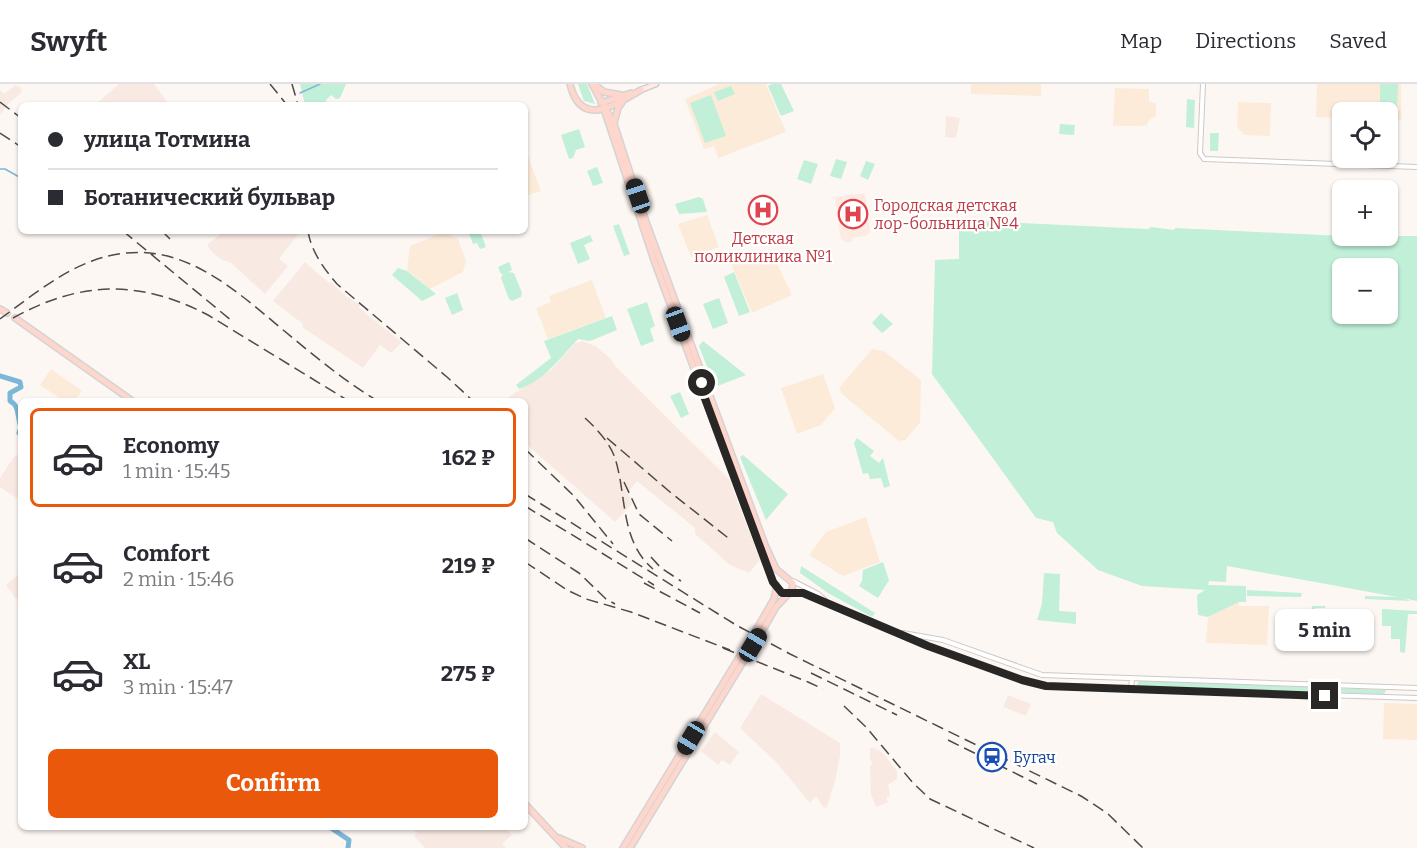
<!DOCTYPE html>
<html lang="en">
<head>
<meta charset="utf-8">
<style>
  body { margin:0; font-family:Bitter,serif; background:#f2f2f3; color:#2b2b33; height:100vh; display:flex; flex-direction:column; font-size:22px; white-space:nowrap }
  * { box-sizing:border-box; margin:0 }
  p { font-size:20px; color:#7c7c81 }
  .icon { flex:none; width:33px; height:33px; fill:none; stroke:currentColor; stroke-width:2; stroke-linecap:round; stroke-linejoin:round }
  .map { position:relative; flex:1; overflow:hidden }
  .panel { position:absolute; left:18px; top:314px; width:510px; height:432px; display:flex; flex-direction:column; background:#fff; border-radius:9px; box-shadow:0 2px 4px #0004 }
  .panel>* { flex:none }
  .guide { position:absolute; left:18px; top:18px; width:510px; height:132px; border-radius:9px; box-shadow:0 2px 4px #0004; display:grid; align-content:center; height:132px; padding:0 30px; background:#fff }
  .buttons { position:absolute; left:1332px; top:18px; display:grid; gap:12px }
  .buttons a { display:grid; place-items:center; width:66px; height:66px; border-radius:9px; background:#fff; box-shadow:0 2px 4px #0004; font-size:30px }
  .end { position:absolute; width:27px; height:27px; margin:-14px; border:8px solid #292726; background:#fff; box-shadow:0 0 0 3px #fff }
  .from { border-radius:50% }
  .bubble { position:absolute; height:42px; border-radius:9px; background:#fff; box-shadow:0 2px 4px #0004; font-size:20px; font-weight:700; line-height:42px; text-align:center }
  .car { position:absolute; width:18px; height:36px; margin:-18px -9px; border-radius:8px; box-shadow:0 0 4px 2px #0007; background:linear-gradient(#222 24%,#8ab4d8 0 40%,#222 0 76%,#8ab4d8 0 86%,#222 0) }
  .guide b { display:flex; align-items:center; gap:21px; height:57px; font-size:22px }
  .guide b+b { border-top:2px solid #e1e1e2 }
  .guide i { width:15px; height:15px; background:#2b2b33 }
  ul { padding:10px 0 0; list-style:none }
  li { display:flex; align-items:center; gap:18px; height:99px; margin:0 12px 9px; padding:0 18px; border:3px solid transparent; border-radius:9px }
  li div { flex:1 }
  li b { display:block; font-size:22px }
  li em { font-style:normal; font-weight:700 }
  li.on { border-color:#ea580c }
  li>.icon { width:54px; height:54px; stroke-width:1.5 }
  .primary-button { display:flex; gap:12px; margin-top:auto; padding:12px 30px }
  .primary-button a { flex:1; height:69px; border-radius:9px; background:#ea580c; color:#fff; font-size:24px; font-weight:700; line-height:69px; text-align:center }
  header { display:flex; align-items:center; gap:36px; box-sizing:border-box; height:84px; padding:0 30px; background:#fff; border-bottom:2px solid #e1e1e2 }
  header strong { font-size:28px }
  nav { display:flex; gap:33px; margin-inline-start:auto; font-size:21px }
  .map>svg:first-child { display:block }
  .built { fill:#f8eae2 }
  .education { fill:#fdebda }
  .medical { fill:#fdeae2 }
  .green { fill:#c1efd8; fill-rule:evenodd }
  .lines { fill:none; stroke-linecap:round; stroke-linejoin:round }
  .stream { stroke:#7cb7d8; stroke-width:1.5 }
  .river { stroke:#7cb7d8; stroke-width:5 }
  .tertiary-casing { stroke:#cfc8c5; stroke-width:6 }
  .secondary-casing { stroke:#cfc8c5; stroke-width:7 }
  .primary-casing { stroke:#d4d4d4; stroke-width:8 }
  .tertiary { stroke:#fff; stroke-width:4 }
  .secondary { stroke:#ffebe6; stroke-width:4.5 }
  .primary { stroke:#fed6cc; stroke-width:5 }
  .rail { stroke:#4d4a48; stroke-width:1.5; stroke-dasharray:12 6; stroke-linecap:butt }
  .primary-bridge-casing { stroke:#d4d4d4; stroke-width:8; stroke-linecap:butt }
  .primary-bridge { stroke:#fed6cc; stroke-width:5 }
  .route { stroke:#292726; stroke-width:8 }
  .labels { text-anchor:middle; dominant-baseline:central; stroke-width:4.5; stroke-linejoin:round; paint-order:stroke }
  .health-label { font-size:16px; fill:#be3a42; stroke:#fff; text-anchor:start }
  .transit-label { font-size:16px; fill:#164399; stroke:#fff; text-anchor:start }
</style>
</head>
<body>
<header>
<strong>Swyft</strong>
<nav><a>Map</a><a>Directions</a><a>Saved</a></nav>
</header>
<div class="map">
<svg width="1417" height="764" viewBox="0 0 1417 764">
  <rect width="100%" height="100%" fill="#fdf7f3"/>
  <path class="built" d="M119,0H154L168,19L165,21H95Z
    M15,1L20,3L22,8L9,19L0,31V6L4,10Z
    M946,32L960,34L956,54L945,53Z
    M224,147H296L299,149L279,175L288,182L265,210L230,178L222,176L212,168L207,161Z
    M305,178L329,199L331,198L347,213L360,221L359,224L402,258L391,269L380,261L363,284L302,243L303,240L273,217Z
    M583,257L597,263L611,275L616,283L729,395L760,476L749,489L730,481L695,450V444L637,397L628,409L632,420L615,438L525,359V316H504L551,286L575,259Z
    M21,368V417L0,403V394L13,374Z
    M21,488V513L16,515L6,501Z
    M761,610L840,659V672L835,697L827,723L824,724L816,712L810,719L777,679L740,644Z
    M1008,611L1031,620L1026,632L1003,623Z
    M715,648L739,668L730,681L722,676L718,681L701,667Z
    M870,664H874L883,669L897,687V695L888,701L890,712L886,714L888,718L876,723L871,710L870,683L872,679L870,675Z
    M411,743H504L512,751L502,760L506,764H425L414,752L417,749Z"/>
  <path class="education" d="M719,0H766L786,48L718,74L714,62L704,65L685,15Z
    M971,0H1041V12L971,10Z
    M1317,0H1401V36L1388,35V28H1342V34L1316,33Z
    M1115,4L1149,5V17L1156,20V32L1149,36L1147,41L1140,42H1113Z
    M1238,18L1271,19L1270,52L1244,51L1237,43Z
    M525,64L541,107L525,112Z
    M707,131L719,163L691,173L678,140Z
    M444,148L458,155L466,177L463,188L430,205L407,186L410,162Z
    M771,167L792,211L752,229L731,180Z
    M592,196L606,234L548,255L536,224L551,218L549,212Z
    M872,265L884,267L921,296L920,339L905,356L899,357L842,310L839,304Z
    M51,285L82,307L75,316H62L40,301Z
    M823,290L835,324L821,341L797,350L781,304Z
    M866,433L880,478L843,492L809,471L826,448Z
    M1239,518V522H1269L1267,561L1206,559L1208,533Z
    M1384,619L1417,620V656L1383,655Z"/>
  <path class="medical" d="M865,109L870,148L865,152L852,154V158H844L843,156H841L835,113Z"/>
  <path class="green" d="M300,0H346L340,14L336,15L331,11L326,16L327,19L305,21Z
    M578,0H587L595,20L584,17Z
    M772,0H781L794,27L781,32L768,2Z
    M1380,0H1398L1397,26L1382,27L1380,26Z
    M731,2L735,10L718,17L714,8Z
    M711,11L726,52L705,59L690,19Z
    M1187,15L1195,16L1194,44L1186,43Z
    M1060,40L1075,41L1074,51L1059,50Z
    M579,45L585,63L576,66L573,74L569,75L561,51Z
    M1210,49H1219L1218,67H1210Z
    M836,75L847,78L841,95L830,92Z
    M804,76L818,80L811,100L797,95Z
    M866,77L875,80L868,96L860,92Z
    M597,83L603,99L593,102L587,87Z
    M699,113L703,115L707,128L679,130L675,120Z
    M959,136L1148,145L1151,143L1174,146L1175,144L1342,152H1417V517L1403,514L1411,517L1365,515V512L1397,513L1227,482L1226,498L1209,497L1208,501L1246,502V518H1239L1208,533L1198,531L1197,511L1205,506L1142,502L1098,486L1057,449L1053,438L1036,434L932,290L935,176L959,175ZM1342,184H1388V230H1342Z
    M619,140L630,170L624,172L613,142Z
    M468,147H480L486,163L480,165L477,159L473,160Z
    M590,151L593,157L584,161L590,175L578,180L570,159Z
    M509,178L512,186L508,188L514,189L522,209L521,213L512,217L509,215L501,194L503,190H501L498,183Z
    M398,184L407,187L436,210L422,217L392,191Z
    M734,188L750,228L739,232L724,193Z
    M457,209L463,226L452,231L445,214Z
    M719,214L728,239L713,245L703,220Z
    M647,218L655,242L650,245L654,257L641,262L627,225Z
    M881,229L893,240L882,249L872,239Z
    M612,232L617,246L590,257L578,255C561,273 544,297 519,305L516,301L551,274L544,257Z
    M703,257L746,291L715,303L699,262Z
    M680,308L689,330L681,334L670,312Z
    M857,354L874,367L870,372L879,379L883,374L890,402L884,404L881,394L870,395L868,389L863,390L854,359Z
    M743,371L788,410L766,436L740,373Z
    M883,478L889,496L878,514L859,502L862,497L863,486Z
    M801,482L875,529L872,533L828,509L800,489Z
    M1044,489L1060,490L1059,527L1076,528V540L1037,536L1042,520Z
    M1247,506L1302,509L1301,513L1247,512Z
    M1312,522H1325V524H1315L1314,558H1310Z
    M1382,525L1417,527V530H1408L1405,569L1400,568V555H1391V542H1382Z
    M1140,597L1385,606L1386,607L1384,610L1140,603L1137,601L1138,598Z"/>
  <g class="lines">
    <path class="stream" d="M300,9L320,0
      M0,85H5L21,94"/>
    <path class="river" d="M0,292L20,298L21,303L10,309V317C20,322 17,333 21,343L19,349H21
      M328,742L349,756L348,764"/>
    <g class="tertiary-casing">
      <path id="tertiary" d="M1203,0L1200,69L1204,75L1417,83
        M793,497L818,510L825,516
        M790,508L803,509L929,562L1022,596L1046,602L1417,614
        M903,549L943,556L1042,591L1417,604
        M1131,606L1132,594"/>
    </g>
    <g class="secondary-casing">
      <path id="secondary" d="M641,6L656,0"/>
    </g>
    <g class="primary-casing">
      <path id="primary" d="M570,0C581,45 614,21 641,6
        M592,0L614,40L646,138L765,461L776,485L793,499L792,506L776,523L764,544
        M594,0L604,8L621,11
        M601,19L631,9
        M604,25L655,179L773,498L777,502L774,515L759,541
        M614,39L618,24L623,17
        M0,225L7,229
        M15,234L131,316
        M525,720L566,764
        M559,754L582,764
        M623,764L738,575
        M630,764L743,578"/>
    </g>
    <use href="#tertiary" class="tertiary"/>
    <use href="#secondary" class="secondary"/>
    <use href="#primary" class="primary"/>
    <path class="rail" d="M270,0L287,21
      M292,0L298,21
      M0,18L21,34
      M0,49L21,63
      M123,147L232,237
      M162,147L170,155
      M308,147C311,167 324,185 337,200L447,293L472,316
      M13,234C80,197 139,195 208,231L347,316
      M0,235C29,214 59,189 92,177C171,148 226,198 282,245C312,270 343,296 376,316
      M585,334C596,344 610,359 615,374C627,412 620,457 653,485
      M607,354L670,408L732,457
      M525,365L574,412L613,460
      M624,398L639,430L672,457
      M525,410L736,541L790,570L1081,712L1107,729L1143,764
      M525,422L654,501
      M525,454L579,489L606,515L615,520
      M651,473L661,484L681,497
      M525,478L567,506L586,515L631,528L730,566
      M644,499L700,529
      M723,564L808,598L823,605
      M811,589L897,631
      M844,622L866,643L913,699L930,715L1034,764
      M948,656L1037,700"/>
    <g class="primary-bridge-casing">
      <path id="primary-bridge" d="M738,575L759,541
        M743,578L764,544"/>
    </g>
    <use href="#primary-bridge" class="primary-bridge"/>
  </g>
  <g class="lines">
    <path class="route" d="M702,299L700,301L773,498L782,509H803L928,562L1022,596L1046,602L1325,612"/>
  </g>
  <defs>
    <g id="hospital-ring" transform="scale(1.5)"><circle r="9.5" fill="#fff" stroke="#e0444e" stroke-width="1.5"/><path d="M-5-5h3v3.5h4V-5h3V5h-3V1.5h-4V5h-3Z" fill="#e0444e"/></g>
    <g id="station-ring" transform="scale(1.5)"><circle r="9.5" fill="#fff" stroke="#1a4fb4" stroke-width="1.5"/><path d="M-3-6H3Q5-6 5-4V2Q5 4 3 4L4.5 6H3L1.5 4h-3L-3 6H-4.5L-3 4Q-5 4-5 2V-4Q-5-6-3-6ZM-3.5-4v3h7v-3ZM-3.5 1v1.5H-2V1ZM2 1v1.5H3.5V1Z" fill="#1a4fb4"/></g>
  </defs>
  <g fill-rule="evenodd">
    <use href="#hospital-ring" x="763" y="126"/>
    <use href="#hospital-ring" x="853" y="130"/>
    <use href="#station-ring" x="992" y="673"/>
  </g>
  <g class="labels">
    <g class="health-label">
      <text x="874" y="121">Городская детская<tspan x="874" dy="18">лор-больница №4</tspan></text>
      <text x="763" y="154" text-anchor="middle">Детская<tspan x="763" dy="18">поликлиника №1</tspan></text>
    </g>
    <g class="transit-label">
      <text x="1013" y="673">Бугач</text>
    </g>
  </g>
</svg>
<div class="buttons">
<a><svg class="icon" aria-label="locate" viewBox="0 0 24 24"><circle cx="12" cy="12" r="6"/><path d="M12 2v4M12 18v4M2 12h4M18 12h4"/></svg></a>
<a>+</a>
<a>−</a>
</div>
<i class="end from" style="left:702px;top:299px"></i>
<i class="end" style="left:1325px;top:612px"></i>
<div class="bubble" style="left:1275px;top:525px;width:99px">5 min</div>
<i class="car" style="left:638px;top:112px;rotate:341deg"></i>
<i class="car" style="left:678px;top:240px;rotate:160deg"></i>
<i class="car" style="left:753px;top:561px;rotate:31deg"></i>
<i class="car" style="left:691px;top:654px;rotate:211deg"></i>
<div class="guide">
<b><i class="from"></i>улица Тотмина</b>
<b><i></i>Ботанический бульвар</b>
</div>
<section class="panel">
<ul>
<li class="on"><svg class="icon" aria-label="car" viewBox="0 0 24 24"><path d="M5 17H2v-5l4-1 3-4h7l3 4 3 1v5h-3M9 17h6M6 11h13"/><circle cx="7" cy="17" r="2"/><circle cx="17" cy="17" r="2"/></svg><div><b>Economy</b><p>1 min · 15:45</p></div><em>162 ₽</em></li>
<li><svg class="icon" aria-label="car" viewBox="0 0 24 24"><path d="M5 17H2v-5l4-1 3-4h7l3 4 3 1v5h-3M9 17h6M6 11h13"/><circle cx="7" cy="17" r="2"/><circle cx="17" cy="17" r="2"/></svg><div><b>Comfort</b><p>2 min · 15:46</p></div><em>219 ₽</em></li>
<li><svg class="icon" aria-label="car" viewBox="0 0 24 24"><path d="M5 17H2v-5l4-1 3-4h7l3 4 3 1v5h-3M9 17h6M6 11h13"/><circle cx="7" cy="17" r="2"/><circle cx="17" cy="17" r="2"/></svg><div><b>XL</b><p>3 min · 15:47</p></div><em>275 ₽</em></li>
</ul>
<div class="primary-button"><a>Confirm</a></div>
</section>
</div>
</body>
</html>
